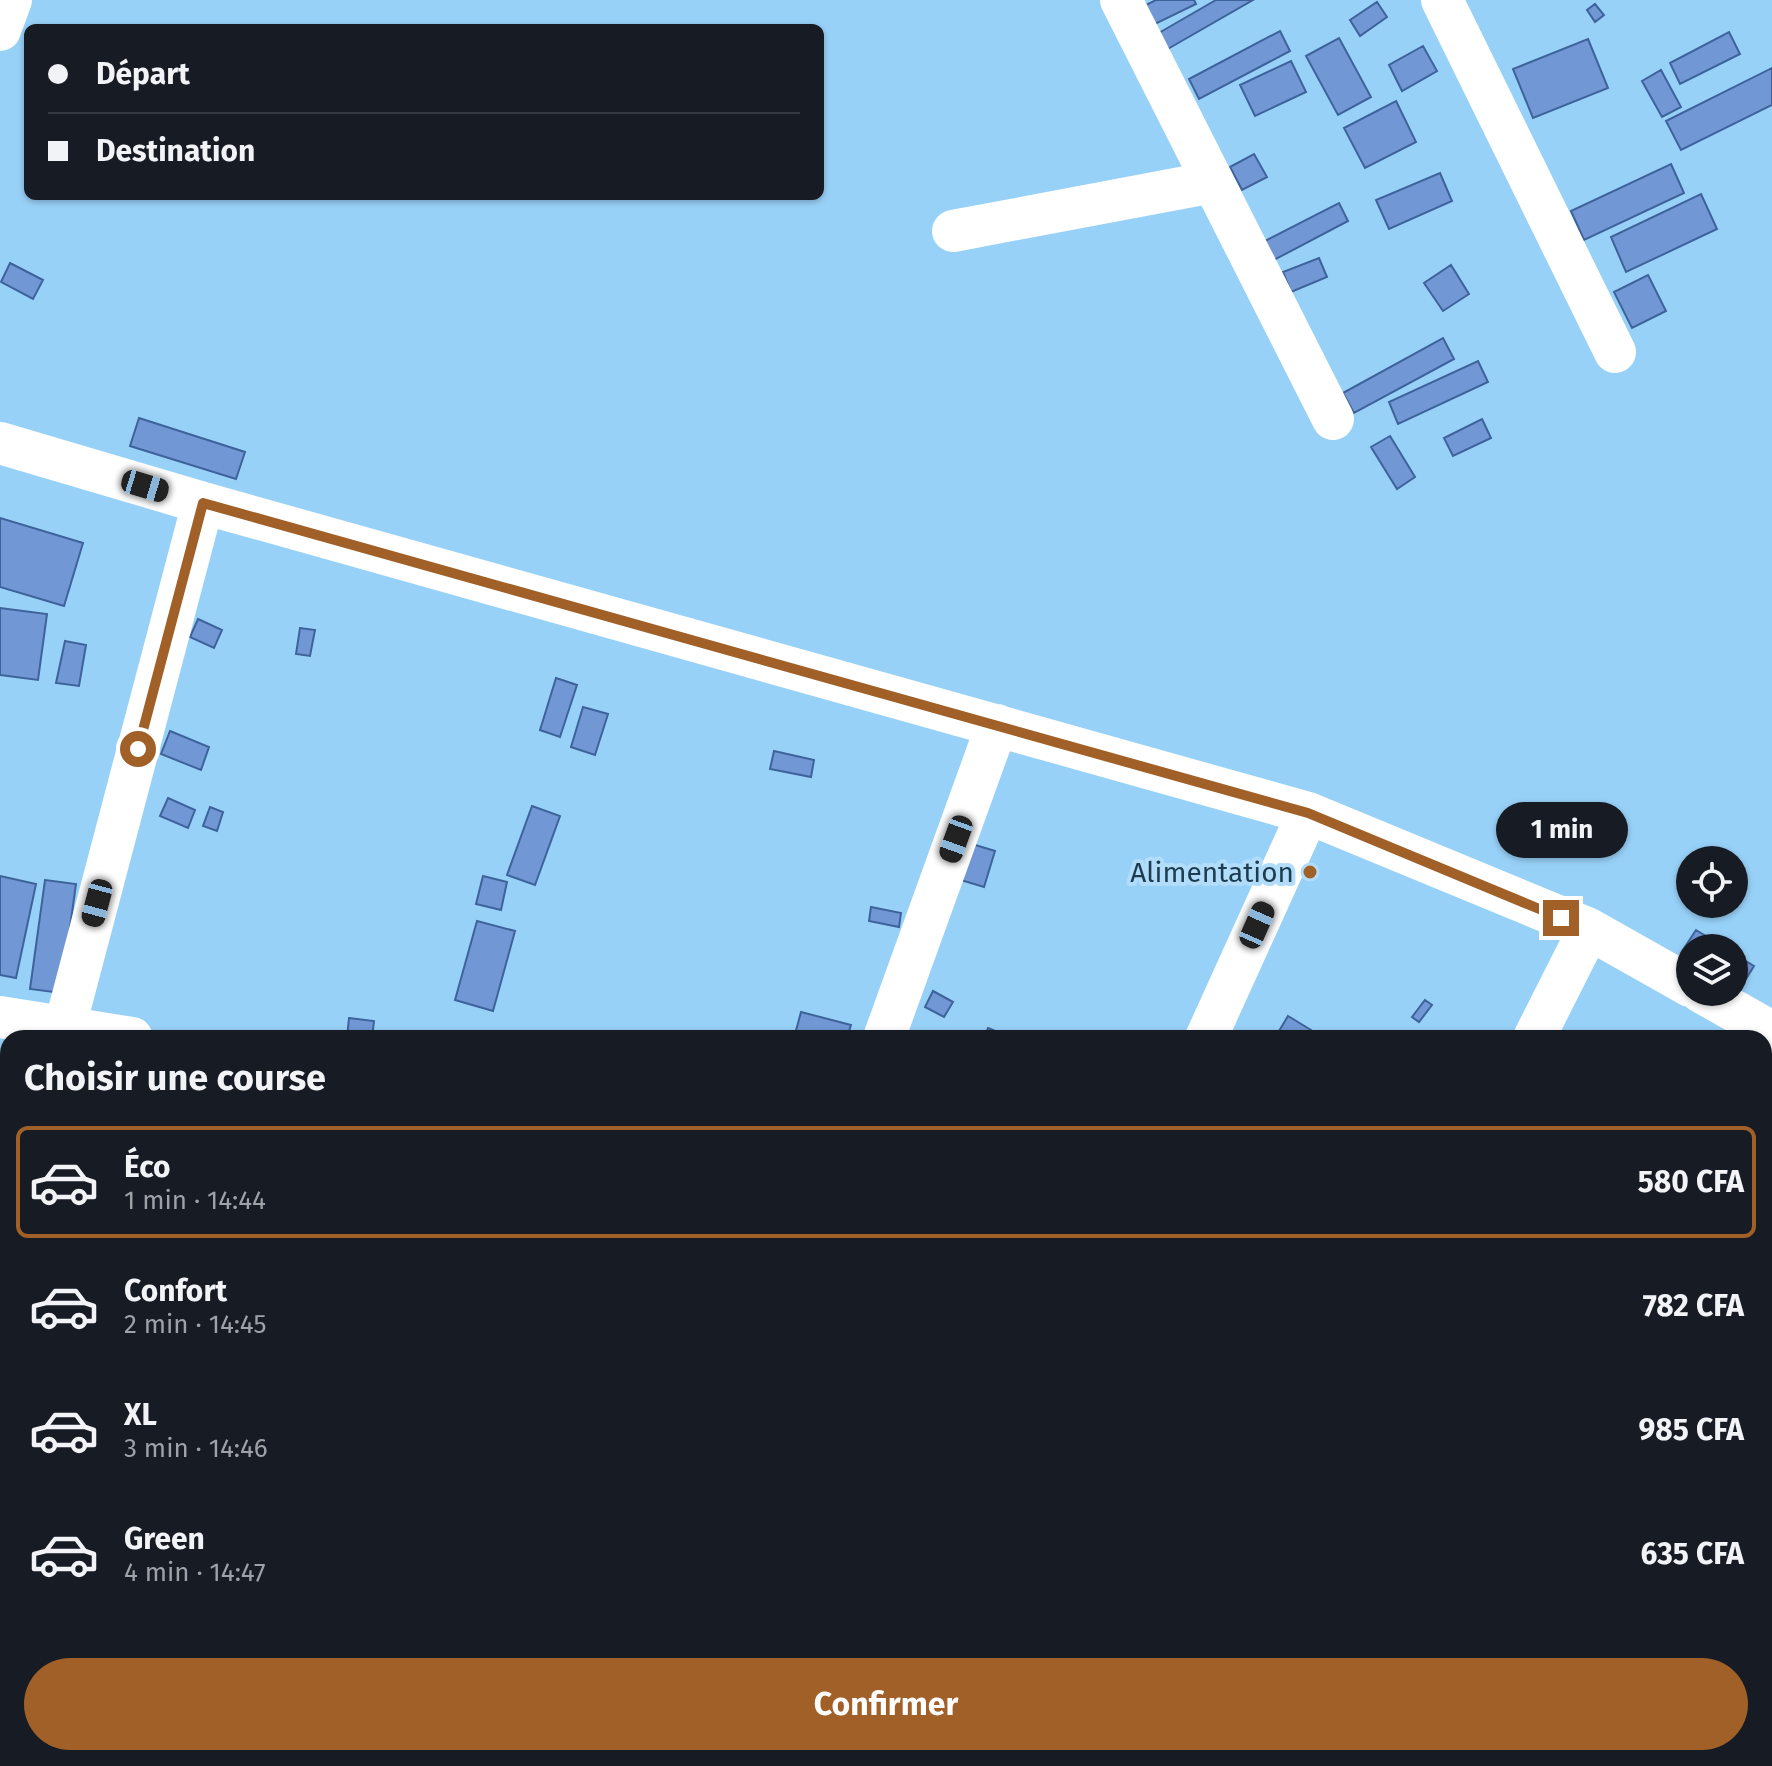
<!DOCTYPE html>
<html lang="fr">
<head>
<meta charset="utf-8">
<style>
  body { margin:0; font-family:"Fira Sans",sans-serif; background:#20242c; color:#f1f3f6; height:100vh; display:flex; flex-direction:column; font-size:30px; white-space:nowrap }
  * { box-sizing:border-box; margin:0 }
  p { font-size:26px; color:#9ea1a6 }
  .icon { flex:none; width:44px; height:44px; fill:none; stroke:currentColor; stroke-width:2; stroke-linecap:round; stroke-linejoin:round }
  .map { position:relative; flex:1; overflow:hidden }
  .side { position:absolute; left:0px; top:1030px; width:1772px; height:736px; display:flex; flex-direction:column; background:#171b24; border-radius:24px 24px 0 0; box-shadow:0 2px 6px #0004 }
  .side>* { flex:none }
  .guide { position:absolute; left:24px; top:24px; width:800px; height:176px; border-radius:12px; box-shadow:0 2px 6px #0004; display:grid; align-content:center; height:176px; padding:0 24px; background:#171b24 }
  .controls { position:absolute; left:1676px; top:846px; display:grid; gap:16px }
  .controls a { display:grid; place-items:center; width:72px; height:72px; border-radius:50%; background:#171b24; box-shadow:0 2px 6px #0004; font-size:40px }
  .end { position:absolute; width:36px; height:36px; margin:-18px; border:10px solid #a06028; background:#fff; box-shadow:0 0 0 4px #fff }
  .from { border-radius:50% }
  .bubble { position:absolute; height:56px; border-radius:28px; background:#171b24; box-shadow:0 2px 6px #0004; font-size:26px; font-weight:700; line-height:56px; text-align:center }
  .car { position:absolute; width:24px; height:48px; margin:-24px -12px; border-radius:10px; box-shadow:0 0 6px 2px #0007; background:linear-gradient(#222 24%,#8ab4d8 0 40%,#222 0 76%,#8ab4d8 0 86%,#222 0) }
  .guide b { display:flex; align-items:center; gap:28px; height:76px; font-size:30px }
  .guide b+b { border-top:2px solid #363941 }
  .guide i { width:20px; height:20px; background:#f1f3f6 }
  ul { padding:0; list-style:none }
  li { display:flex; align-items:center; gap:24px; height:112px; margin:0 16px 12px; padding:0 8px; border:4px solid transparent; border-radius:12px }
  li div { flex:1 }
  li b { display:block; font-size:30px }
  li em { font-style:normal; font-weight:700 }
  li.on { border-color:#a06028 }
  li>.icon { width:72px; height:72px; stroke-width:1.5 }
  h2 { padding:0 24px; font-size:36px; line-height:96px }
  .action { display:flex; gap:16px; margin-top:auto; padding:16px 24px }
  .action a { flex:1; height:92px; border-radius:48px; background:#a06028; color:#fff; font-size:32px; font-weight:700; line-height:92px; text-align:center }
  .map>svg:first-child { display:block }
  .building { fill:#7198d5; stroke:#3e639b; stroke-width:2 }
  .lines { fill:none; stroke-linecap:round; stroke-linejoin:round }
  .minor { stroke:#fff; stroke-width:42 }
  .route { stroke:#a06028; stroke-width:10 }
  .poi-dot { fill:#a06028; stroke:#b2ddfa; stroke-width:3 }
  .labels { text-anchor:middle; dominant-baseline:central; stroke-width:8; stroke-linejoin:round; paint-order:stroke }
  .poi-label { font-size:28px; fill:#1e3c50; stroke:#b2ddfa; text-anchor:end }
</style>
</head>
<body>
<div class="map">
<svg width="1772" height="1766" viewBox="0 0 1772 1766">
  <rect width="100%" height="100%" fill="#98d1f8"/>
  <path class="building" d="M1156,0H1194L1196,4L1155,24L1146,5Z
    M1216,0H1253L1166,50L1157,34Z
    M1377,2L1387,17L1360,36L1350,20Z
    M1595,4L1604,15L1595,22L1587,10Z
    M1280,31L1290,51L1199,99L1189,79Z
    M1729,32L1740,54L1680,84L1670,63Z
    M1339,38L1371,97L1338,115L1306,56Z
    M1588,39L1608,88L1533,118L1513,69Z
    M1423,46L1437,71L1402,91L1389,65Z
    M1291,61L1306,92L1255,116L1240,85Z
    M1772,68V105L1681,150L1666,121Z
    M1661,70L1681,107L1662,117L1642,81Z
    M1396,101L1416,142L1365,168L1344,128Z
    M1254,154L1267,177L1242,190L1230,167Z
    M1671,164L1684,193L1584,240L1571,211Z
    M1440,173L1452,201L1389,229L1376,200Z
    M1701,194L1717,229L1626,272L1611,237Z
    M1339,203L1348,221L1272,261L1263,242Z
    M1319,258L1327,277L1291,292L1283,272Z
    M10,263L43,280L33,299L1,282Z
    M1451,265L1469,294L1443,311L1424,283Z
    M1648,275L1666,311L1632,328L1614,292Z
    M1443,338L1454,359L1354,413L1343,393Z
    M1478,361L1488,382L1398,424L1389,402Z
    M139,418L245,452L236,479L130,446Z
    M1482,419L1491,438L1453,456L1444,438Z
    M1390,436L1415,477L1397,489L1371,447Z
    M0,518L83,543L64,606L0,587Z
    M0,608L47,614L38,680L0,675Z
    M198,619L222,630L214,648L190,637Z
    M300,628L315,630L310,656L296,654Z
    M65,641L86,645L79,686L56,683Z
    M556,678L577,685L560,737L540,730Z
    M583,707L608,714L595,755L571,747Z
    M170,731L209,747L201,770L161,754Z
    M774,751L814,760L811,777L770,769Z
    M168,798L195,810L188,828L160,816Z
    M532,806L560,816L535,885L507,875Z
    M210,807L223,812L217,831L203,826Z
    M972,844L995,851L984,887L961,880Z
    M0,876L36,884L16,978L0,975Z
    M483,876L507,882L501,910L476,904Z
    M45,880L76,884L61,993L30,989Z
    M871,907L901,913L899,927L869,921Z
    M477,921L515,931L493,1011L455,1000Z
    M1696,930L1725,948H1690V959L1681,953Z
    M1734,954L1754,966L1739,990L1734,987Z
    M933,991L953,1002L944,1017L925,1007Z
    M1425,1000L1432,1005L1419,1022L1412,1017Z
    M801,1012L851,1025L847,1038H794Z
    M1288,1016L1311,1030L1306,1038H1280L1276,1036Z
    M349,1018L374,1021L372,1038L347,1037Z
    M988,1028L1012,1038H984Z
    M1770,1110L1772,1112V1134L1764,1128V1117Z
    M0,1135L8,1139V1159L5,1165L0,1163Z
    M8,1184V1233L0,1230V1204Z
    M1772,1412V1430L1764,1424Z
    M405,1758H427L419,1766H413Z
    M716,1758H748L744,1766H729Z
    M807,1758H829L824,1766H821Z
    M1249,1758H1305L1303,1766H1246Z
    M1343,1758L1365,1763L1364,1766H1341Z
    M1445,1758H1483L1476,1766H1441L1439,1765Z
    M1497,1758H1504L1514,1766H1491Z
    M1540,1758H1583L1577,1766H1547L1539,1760Z"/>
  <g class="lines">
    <path class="minor" d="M1121,0L1333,419
      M1442,0L1615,352
      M0,30L11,0
      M953,231L1213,182
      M0,443L203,503L1308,813L1589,929L1690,986
      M1701,992L1772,1032
      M0,1017L132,1038
      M65,1026L203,503
      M884,1038L997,725
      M1206,1038L1308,813
      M1534,1038L1589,929
      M1764,1209L1772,1196
      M0,1273L8,1281
      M0,1434L8,1427
      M0,1680L8,1689
      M1764,1702L1772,1709
      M67,1758L74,1766
      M536,1766L539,1758
      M851,1766L856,1758
      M1149,1766L1154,1758"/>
  </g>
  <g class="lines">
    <path class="route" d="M138,749L203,503L1308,813L1561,918"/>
  </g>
  <circle class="poi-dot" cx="1310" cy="872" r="8"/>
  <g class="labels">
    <g class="poi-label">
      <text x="1294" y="872">Alimentation</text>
    </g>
  </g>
</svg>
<div class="controls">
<a><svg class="icon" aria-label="locate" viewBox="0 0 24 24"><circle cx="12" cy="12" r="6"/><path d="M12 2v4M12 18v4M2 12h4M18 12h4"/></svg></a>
<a><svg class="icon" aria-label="layers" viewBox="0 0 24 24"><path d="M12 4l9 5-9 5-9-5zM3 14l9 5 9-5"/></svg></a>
</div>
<i class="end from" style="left:138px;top:749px"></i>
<i class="end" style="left:1561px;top:918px"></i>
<div class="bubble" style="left:1496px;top:802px;width:132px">1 min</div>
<i class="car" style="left:145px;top:486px;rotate:107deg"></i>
<i class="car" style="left:956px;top:839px;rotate:200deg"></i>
<i class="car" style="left:97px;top:903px;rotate:195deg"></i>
<i class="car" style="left:1257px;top:925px;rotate:24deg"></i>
<div class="guide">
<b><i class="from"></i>Départ</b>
<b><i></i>Destination</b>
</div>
<section class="side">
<h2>Choisir une course</h2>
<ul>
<li class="on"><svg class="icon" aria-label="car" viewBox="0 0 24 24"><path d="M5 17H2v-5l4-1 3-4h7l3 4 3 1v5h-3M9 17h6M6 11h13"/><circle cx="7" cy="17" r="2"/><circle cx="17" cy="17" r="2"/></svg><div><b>Éco</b><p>1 min · 14:44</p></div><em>580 CFA</em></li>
<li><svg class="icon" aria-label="car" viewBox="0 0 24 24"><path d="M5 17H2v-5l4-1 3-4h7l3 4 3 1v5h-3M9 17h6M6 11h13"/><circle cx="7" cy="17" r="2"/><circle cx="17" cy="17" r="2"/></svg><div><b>Confort</b><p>2 min · 14:45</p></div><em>782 CFA</em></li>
<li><svg class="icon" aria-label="car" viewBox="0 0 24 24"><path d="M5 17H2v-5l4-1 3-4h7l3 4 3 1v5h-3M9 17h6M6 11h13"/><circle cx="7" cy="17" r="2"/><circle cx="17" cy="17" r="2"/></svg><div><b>XL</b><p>3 min · 14:46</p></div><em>985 CFA</em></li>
<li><svg class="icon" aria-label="car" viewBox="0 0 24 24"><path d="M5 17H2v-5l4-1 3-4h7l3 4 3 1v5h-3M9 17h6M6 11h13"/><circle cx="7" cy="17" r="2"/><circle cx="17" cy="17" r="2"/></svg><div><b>Green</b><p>4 min · 14:47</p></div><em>635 CFA</em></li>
</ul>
<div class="action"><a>Confirmer</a></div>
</section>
</div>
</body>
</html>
